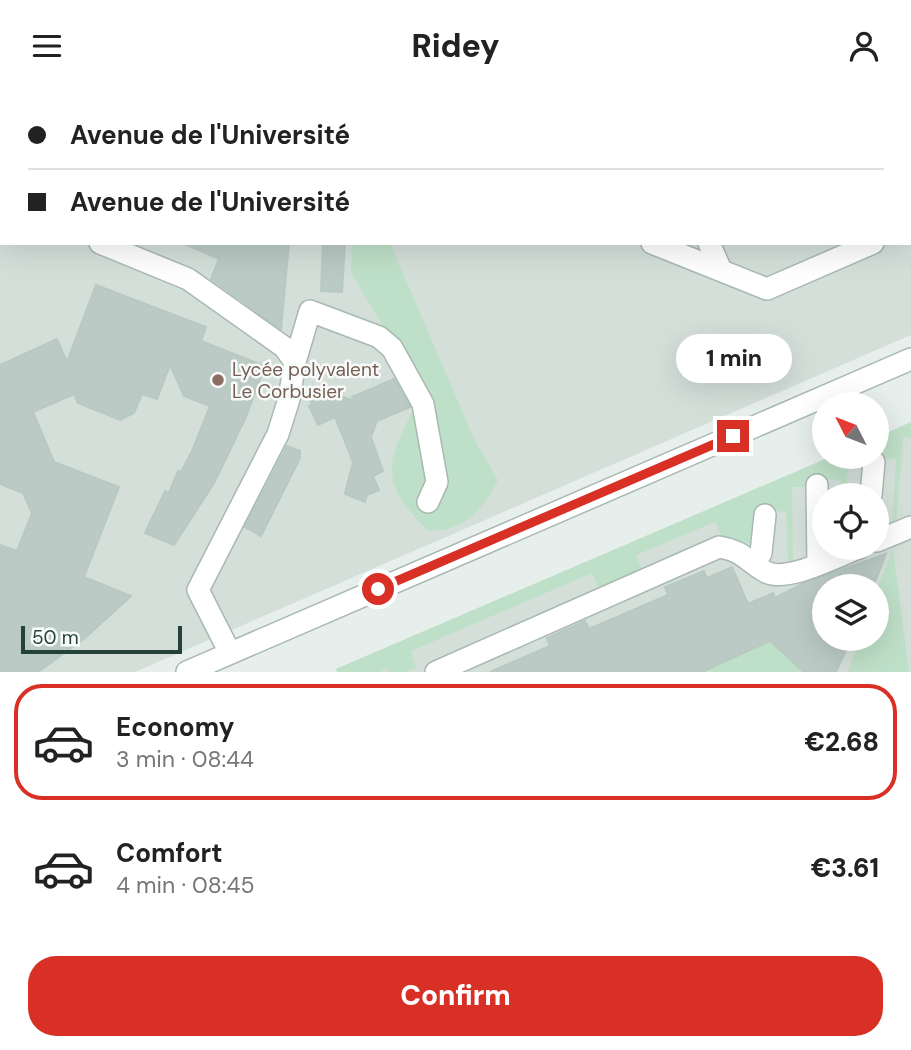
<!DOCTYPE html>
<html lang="en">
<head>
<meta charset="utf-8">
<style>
  body { margin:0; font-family:"DM Sans",sans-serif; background:#f2f2f2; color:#222; height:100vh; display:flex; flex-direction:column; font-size:26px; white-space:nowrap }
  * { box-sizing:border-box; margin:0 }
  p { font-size:23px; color:#767676 }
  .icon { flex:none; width:38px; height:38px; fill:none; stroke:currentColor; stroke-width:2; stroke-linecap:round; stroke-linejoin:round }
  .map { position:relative; height:581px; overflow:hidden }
  .drawer { display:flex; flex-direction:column; background:#fff; flex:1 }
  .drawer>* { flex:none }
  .banner { position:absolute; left:0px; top:0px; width:912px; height:154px; box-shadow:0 7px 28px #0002; display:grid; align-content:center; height:154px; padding:0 28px; background:#fff }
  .needle { width:46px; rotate:312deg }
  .buttons { position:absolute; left:812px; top:301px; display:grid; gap:14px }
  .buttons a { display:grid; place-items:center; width:77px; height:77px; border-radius:50%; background:#fff; box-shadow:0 7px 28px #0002; font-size:35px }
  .scale { position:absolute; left:21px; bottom:18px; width:161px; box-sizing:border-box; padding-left:7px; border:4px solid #24423a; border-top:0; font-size:19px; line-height:24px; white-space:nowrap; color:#24423a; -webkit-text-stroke:5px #f7fbf9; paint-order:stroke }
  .end { position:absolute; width:32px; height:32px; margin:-16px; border:9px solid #d93025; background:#fff; box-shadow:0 0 0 4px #fff }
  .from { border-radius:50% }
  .bubble { position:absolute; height:49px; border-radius:24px; background:#fff; box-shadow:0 7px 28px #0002; font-size:23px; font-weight:800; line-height:49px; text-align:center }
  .banner b { display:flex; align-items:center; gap:24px; height:66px; font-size:26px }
  .banner b+b { border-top:2px solid #e0e0e0 }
  .banner i { width:18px; height:18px; background:#222 }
  ul { padding:12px 0 0; list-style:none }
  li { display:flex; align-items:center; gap:21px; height:116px; margin:0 14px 10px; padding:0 14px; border:4px solid transparent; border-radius:28px }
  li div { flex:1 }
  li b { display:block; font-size:26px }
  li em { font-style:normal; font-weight:800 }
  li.on { border-color:#d93025 }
  li>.icon { width:63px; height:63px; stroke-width:1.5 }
  .cta { display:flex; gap:14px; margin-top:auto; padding:14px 28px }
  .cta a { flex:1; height:80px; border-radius:28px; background:#d93025; color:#fff; font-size:28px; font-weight:800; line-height:80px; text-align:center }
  header { display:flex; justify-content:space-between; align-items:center; height:91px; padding:0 28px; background:#fff; font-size:32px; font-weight:800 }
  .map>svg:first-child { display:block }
  .built { fill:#d4dfda; fill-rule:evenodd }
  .green { fill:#bfe0c8 }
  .building { fill:#bbcac4; stroke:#b8c9c2; stroke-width:2 }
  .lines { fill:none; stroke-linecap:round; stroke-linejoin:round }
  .minor-casing { stroke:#a8b8b2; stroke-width:24 }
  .minor { stroke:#fff; stroke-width:21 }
  .route { stroke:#d93025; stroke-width:9 }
  .education-dot { fill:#8d6e63; stroke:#f7fbf9; stroke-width:2.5 }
  .labels { text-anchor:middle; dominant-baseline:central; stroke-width:5; stroke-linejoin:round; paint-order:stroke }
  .education-label { font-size:19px; fill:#785e54; stroke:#f7fbf9; text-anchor:start }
</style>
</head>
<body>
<header><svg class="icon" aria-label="menu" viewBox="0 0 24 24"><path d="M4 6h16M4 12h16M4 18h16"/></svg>Ridey<svg class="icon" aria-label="person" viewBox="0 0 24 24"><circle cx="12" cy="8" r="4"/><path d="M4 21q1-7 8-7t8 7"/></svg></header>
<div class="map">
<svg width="911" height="581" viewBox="0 0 911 581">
  <rect width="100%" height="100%" fill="#e6efeb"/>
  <path class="built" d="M0,0H911V244L135,581H0ZM2,2H910V152H2Z
    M911,331V581H337L336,578L830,366H877ZM824,404H877V457H824ZM824,495H877V548H824Z"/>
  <path class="green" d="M0,0H190L2,2L0,99Z
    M352,152H390L475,350L498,389C484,418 462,443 427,439C380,391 385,375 414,317L387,242L351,182Z
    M911,331V347L903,346L896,436L892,438L896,368L864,366L862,373L848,374L846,404H840L841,389L809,388L807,396H792L793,474L788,475L786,420L753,421L751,453L722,446L715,431L636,464L642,479L599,498L592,482L411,560L416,577L408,581H389L385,577L381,581H337L336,578L830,366H877V346Z
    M893,458L909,581H848L860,548H877V498Z
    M770,550L805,581H702Z"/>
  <path class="building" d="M182,152H289L281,238L211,188L219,168Z
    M323,152H345L342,201L321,200Z
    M96,194L206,236L201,250L265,275L245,328L214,392L174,454L145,442L165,400L169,402L178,380L181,381L192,360L210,315L184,305L170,274L157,308L142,303L134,322L120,329L78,312L74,303L33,321L54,371L119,396L84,486L131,505L85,547L38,581H0V454L17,460L32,422L23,402L0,393V274L57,248L67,271Z
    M394,288L410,316L377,330L371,346L383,380L373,385L379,399L367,404L365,411L345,403L353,371L335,326L318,334L309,315L312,313L307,302L319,296L359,312L352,306Z
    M287,355L300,360V367L261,445L245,436Z
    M886,463L876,489L869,495H824V548H851L836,581H804L770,550L702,581H490L550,555L547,547L585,530L589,538L668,504L665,496L704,480L707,487L732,476L748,513L773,502L775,507L802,493Z"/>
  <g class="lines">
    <g class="minor-casing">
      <path id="minor" d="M341,0L342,2
        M0,112H2
        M910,137H911
        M100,152L188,188L284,256L295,271
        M652,152L767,198L873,152
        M709,152L721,179
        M817,394L818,473
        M871,404L874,371
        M877,450L911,436
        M754,472L761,462L765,424
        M230,562L198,499L278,343L289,308L295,271L310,220L379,246L392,257L423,313L437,391L428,411
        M187,581L911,268
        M436,581L719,456C746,461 744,469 766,481C787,492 837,465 859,457"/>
    </g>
    <use href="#minor" class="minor"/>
  </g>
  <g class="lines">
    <path class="route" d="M378,498L733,345"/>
  </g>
  <circle class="education-dot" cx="218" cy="289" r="7"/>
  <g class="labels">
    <g class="education-label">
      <text x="232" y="278">Lycée polyvalent<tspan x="232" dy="22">Le Corbusier</tspan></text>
    </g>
  </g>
</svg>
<div class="buttons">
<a><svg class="needle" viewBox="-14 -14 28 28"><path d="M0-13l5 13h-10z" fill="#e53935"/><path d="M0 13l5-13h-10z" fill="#767676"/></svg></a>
<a><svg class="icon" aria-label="locate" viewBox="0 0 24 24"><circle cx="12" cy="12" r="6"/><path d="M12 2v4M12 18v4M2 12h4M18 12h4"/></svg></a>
<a><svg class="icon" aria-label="layers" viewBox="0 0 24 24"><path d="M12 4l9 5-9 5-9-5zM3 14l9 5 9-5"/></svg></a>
</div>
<div class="scale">50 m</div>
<i class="end from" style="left:378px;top:498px"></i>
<i class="end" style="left:733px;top:345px"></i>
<div class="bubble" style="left:676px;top:243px;width:116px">1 min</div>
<div class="banner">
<b><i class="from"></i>Avenue de l'Université</b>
<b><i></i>Avenue de l'Université</b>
</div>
</div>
<section class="drawer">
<ul>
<li class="on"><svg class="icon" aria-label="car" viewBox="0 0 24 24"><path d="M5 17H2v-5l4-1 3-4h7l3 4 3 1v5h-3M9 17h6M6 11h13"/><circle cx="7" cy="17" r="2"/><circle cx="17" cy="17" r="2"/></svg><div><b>Economy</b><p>3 min · 08:44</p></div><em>€2.68</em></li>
<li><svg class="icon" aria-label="car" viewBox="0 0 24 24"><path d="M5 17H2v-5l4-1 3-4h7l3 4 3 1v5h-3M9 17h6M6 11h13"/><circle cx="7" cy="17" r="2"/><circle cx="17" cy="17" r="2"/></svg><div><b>Comfort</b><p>4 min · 08:45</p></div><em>€3.61</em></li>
</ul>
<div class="cta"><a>Confirm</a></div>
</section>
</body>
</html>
